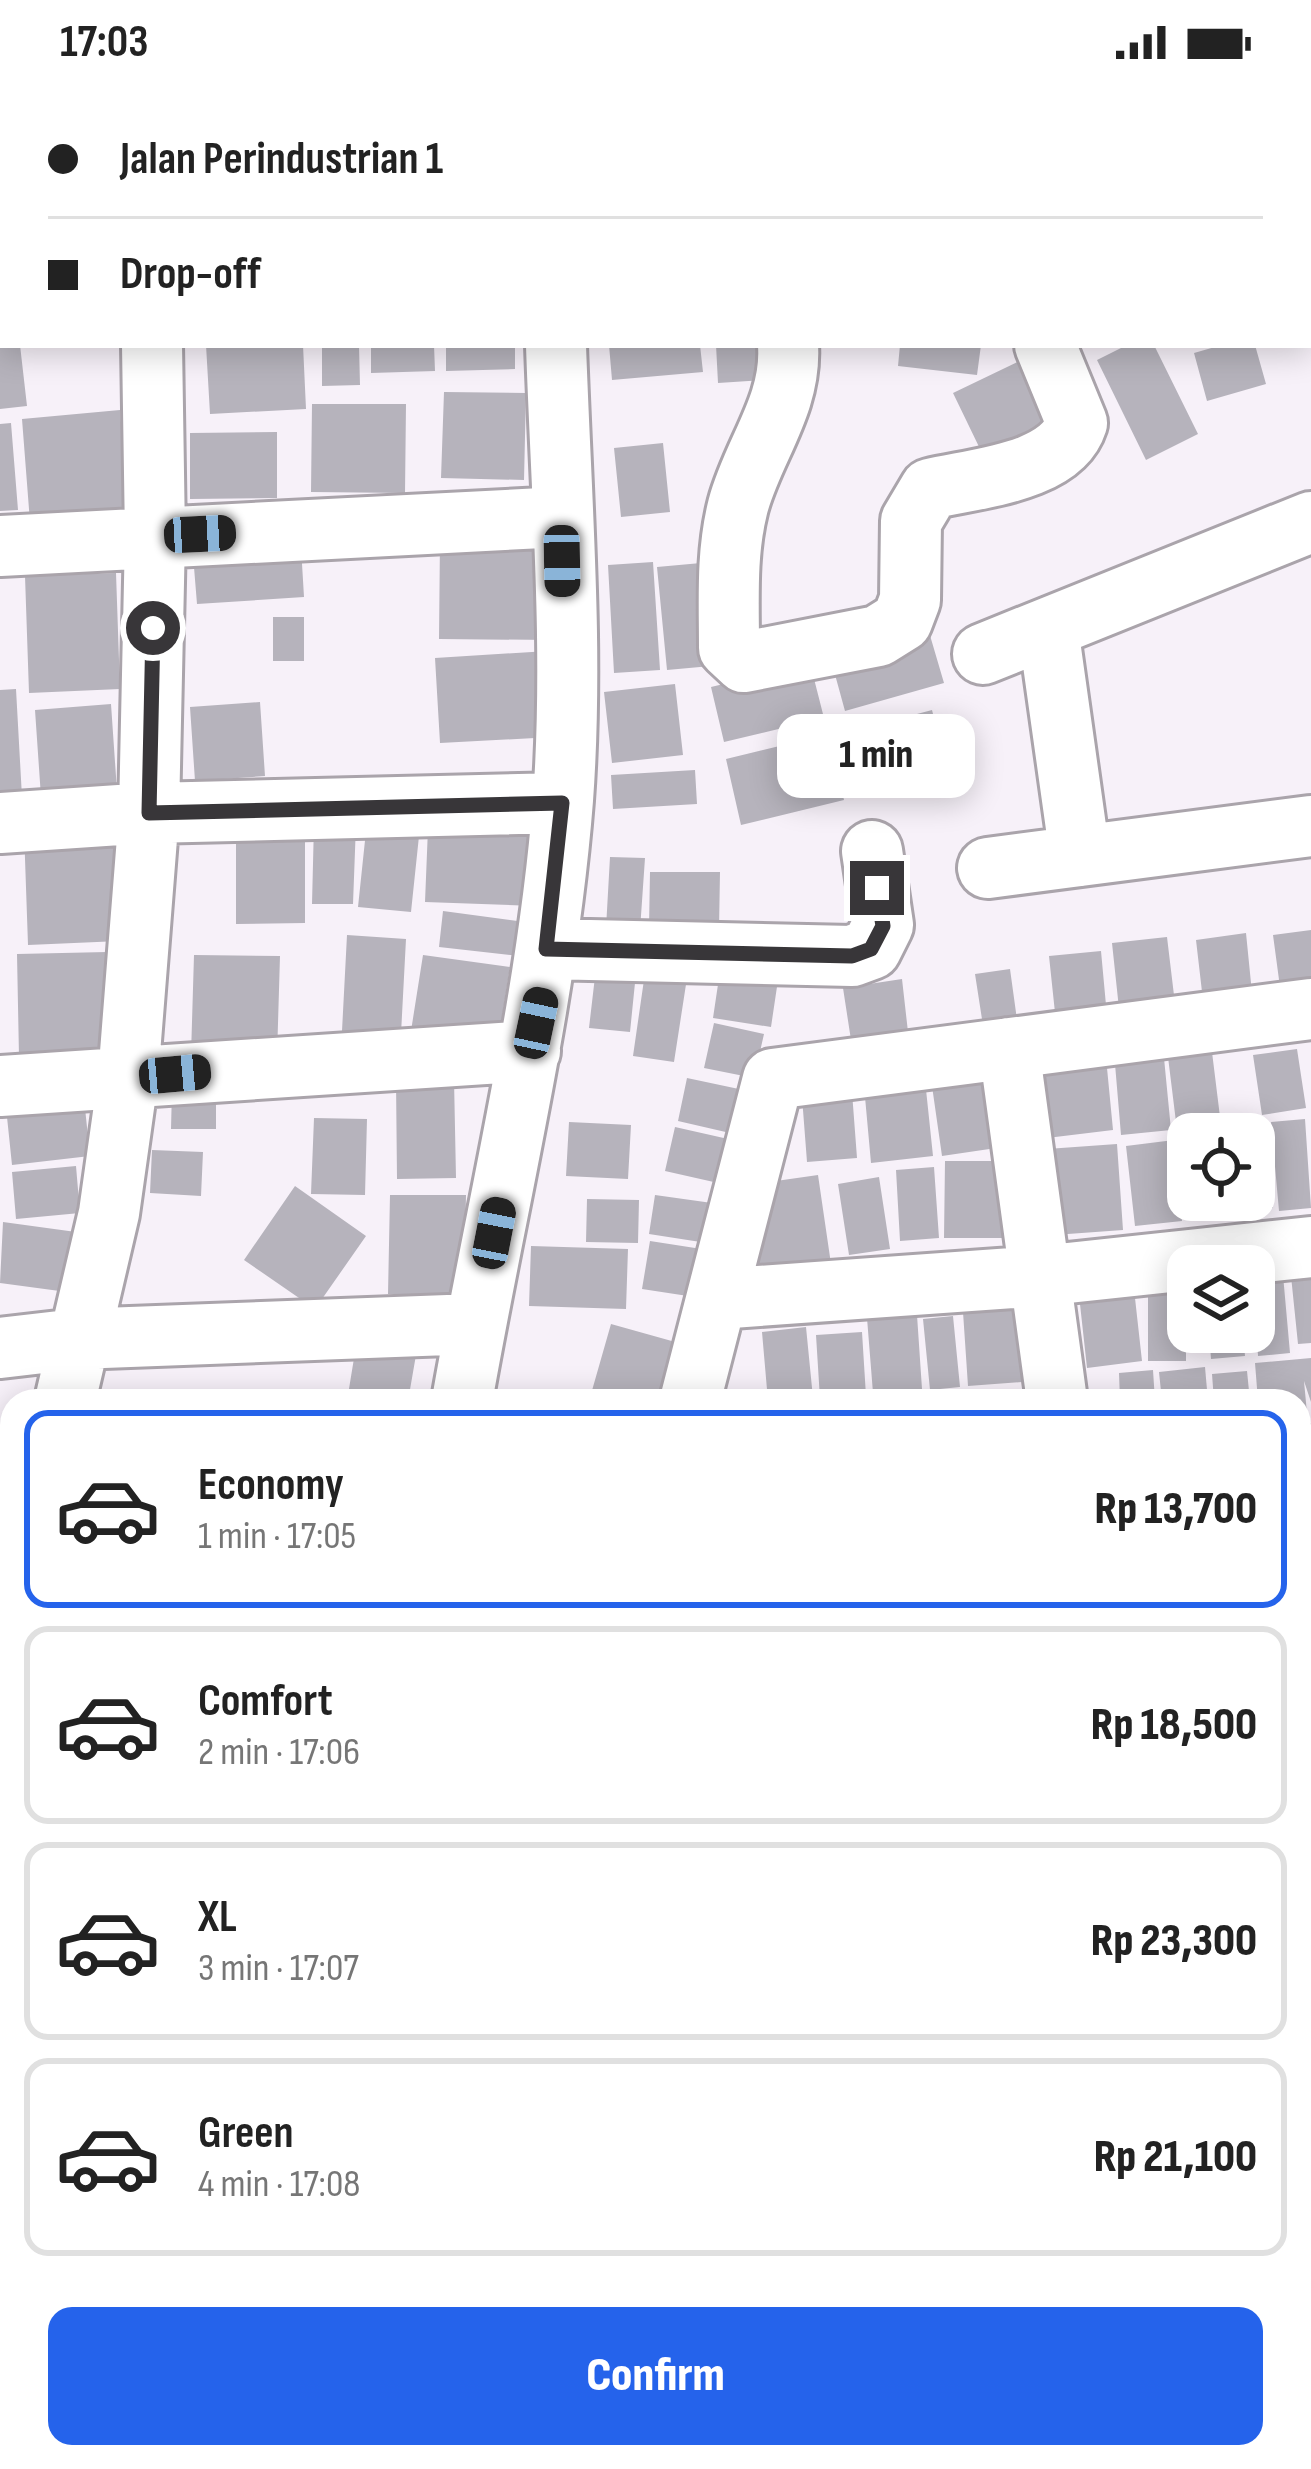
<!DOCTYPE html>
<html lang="en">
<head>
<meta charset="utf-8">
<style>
  body { margin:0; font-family:"Sofia Sans Condensed",sans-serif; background:#f2f2f2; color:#222; height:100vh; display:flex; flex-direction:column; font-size:45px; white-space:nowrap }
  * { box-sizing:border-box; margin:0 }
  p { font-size:39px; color:#767676 }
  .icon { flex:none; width:66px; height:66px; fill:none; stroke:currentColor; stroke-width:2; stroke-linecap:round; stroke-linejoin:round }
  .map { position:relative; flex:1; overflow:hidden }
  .side { position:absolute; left:0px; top:1305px; width:1311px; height:1080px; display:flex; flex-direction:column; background:#fff; border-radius:36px 36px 0 0; box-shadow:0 6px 30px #0003 }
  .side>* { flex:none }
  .guide { position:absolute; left:0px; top:0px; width:1311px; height:264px; box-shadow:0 6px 30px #0003; display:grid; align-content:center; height:264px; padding:0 48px; background:#fff }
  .buttons { position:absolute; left:1167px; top:1029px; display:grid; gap:24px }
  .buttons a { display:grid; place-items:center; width:108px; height:108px; border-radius:24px; background:#fff; box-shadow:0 6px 30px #0003; font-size:60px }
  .end { position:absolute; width:54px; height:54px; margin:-27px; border:15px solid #383639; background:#fff; box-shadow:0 0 0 6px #fff }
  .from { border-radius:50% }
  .bubble { position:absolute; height:84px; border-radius:24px; background:#fff; box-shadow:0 6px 30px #0003; font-size:39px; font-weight:800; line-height:84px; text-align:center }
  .car { position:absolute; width:36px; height:72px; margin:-36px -18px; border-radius:15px; box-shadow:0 0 9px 3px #0007; background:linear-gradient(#222 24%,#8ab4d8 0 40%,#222 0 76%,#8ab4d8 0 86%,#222 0) }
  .guide b { display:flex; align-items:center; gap:42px; height:114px; font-size:45px }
  .guide b+b { border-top:3px solid #e0e0e0 }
  .guide i { width:30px; height:30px; background:#222 }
  ul { padding:21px 0 0; list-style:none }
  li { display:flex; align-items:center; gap:36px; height:198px; margin:0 24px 18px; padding:0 24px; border:6px solid #e0e0e0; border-radius:24px }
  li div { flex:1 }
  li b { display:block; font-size:45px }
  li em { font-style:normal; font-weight:800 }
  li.active { border-color:#2563eb }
  li>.icon { width:108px; height:108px; stroke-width:1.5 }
  .action { display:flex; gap:24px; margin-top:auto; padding:24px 48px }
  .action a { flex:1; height:138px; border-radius:24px; background:#2563eb; color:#fff; font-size:48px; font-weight:800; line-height:138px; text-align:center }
  .status { display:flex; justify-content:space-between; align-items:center; height:84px; padding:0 60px; background:#fff; direction:ltr }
  .status svg { height:33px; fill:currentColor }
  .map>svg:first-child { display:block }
  .building { fill:#b6b3bc }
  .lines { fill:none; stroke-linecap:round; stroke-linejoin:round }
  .minor-casing { stroke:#aaa4ab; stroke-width:66 }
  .minor { stroke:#fff; stroke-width:60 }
  .route { stroke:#383639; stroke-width:15 }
</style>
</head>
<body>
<div class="status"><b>17:03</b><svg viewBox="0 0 49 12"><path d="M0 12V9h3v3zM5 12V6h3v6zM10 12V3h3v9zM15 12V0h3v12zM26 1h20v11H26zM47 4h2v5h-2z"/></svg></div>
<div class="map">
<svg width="1311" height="2385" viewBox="0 0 1311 2385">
  <rect width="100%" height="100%" fill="#f7f1f9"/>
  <path class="building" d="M0,261H20L27,322L0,325Z
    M206,261H303L306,325L210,330Z
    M322,261H359L360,301L322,302Z
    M371,261H434L435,287L371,289Z
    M446,261H515V285L446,287Z
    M609,261H700L703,288L612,296Z
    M716,261H777L779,295L718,299Z
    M900,261H981L977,291L898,282Z
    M1127,261H1154L1198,350L1146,376L1097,276Z
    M1222,261H1255L1266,300L1207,317L1194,269Z
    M1030,272L1059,332L982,369L953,309Z
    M444,308L526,309L524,396L441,394Z
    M312,320H406L405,409L311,408Z
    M120,326L128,429L30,438L22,335Z
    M11,339L18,426L0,427V340Z
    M277,348V414L190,415V349Z
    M663,359L670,428L621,433L614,364Z
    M440,455H552L550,556L439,555Z
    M301,463L304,513L197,520L193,471Z
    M653,478L660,586L614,589L608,481Z
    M712,478L722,581L667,586L657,483Z
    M116,489L120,605L29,609L25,492Z
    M273,533H304V577H273Z
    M929,548L944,599L845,627L831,576Z
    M548,567L553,653L440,659L435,574Z
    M810,579L824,634L724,658L711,603Z
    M675,600L683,671L612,679L604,608Z
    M16,605L22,713L0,714V606Z
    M260,618L265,692L195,697L190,623Z
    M111,620L117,707L41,713L35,626Z
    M932,626L948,689L854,713L838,651Z
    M829,650L844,716L741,741L726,675Z
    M695,686L697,720L613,725L611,691Z
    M236,736H305V839L236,840Z
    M314,739L356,740L353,820H312Z
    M116,743L120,857L28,861L24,746Z
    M428,744L538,748L535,822L425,818Z
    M366,747L419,752L411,828L358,823Z
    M610,773L645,774L640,846L606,844Z
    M650,788H720L719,845L649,844Z
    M443,827L533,839L529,873L439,863Z
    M1311,846V914L1282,918L1273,851Z
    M1246,849L1253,919L1204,925L1196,856Z
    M347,851L406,855L401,950L342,947Z
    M1167,853L1176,928L1120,934L1112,859Z
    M1101,867L1107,932L1056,938L1049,872Z
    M107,868L109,971L19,973L17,870Z
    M194,871L280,872L277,973L191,971Z
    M423,871L510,883L498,959L411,947Z
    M647,875L689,881L674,978L633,972Z
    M596,884L636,889L630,948L589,944Z
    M1010,885L1018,943L984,948L975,890Z
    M720,887L778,896L771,943L713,934Z
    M902,895L908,948L851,956L843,904Z
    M714,939L764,950L754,994L704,984Z
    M1297,965L1306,1024L1262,1031L1253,971Z
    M1212,968L1221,1041L1177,1046L1168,973Z
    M1164,974L1171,1046L1121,1051L1115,980Z
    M1107,984L1113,1046L1047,1054L1041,992Z
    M994,993L1003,1063L942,1072L932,1002Z
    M687,994L753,1008L743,1052L678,1037Z
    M454,995L456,1094L397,1095L396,996Z
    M925,996L933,1072L871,1079L864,1002Z
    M172,1005H216V1045H171Z
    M852,1008L857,1074L807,1078L802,1013Z
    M85,1024L90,1072L12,1081L7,1033Z
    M314,1034L367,1035L365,1111L311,1110Z
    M1305,1035L1311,1124L1279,1127L1271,1038Z
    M569,1038L631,1041L628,1095L566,1092Z
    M675,1043L737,1057L727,1101L665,1087Z
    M1262,1050L1273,1124L1234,1129L1232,1116H1254V1051Z
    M1174,1056L1182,1137L1135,1142L1126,1062Z
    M1117,1060L1123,1146L1054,1151L1047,1065Z
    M152,1066L203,1068L201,1112L150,1109Z
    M945,1077H1006L1005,1154H944Z
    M76,1082L80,1129L16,1135L12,1088Z
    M934,1083L939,1154L900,1157L896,1086Z
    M818,1091L831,1180L761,1190L749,1101Z
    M879,1093L890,1165L849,1171L838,1100Z
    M295,1102L366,1152L315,1225L244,1176Z
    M390,1111H466L464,1211L388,1210Z
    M655,1111L712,1119L707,1159L649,1150Z
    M587,1115L639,1116L638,1159L586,1158Z
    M1190,1116H1222L1224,1132L1192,1136Z
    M3,1138L76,1148L67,1208L0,1199Z
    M650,1157L708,1166L701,1214L642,1205Z
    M531,1162L628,1165L626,1225L529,1222Z
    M1311,1190V1259L1298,1260L1291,1192Z
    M1283,1191L1290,1269L1258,1272L1254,1194Z
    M1134,1205L1142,1277L1087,1284L1079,1211Z
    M1148,1205H1186V1277H1148Z
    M1017,1224L1022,1298L968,1302L963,1228Z
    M917,1231L922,1305L873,1309L867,1234Z
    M953,1232L960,1303L930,1306L923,1235Z
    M611,1240L686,1261L670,1317H589Z
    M806,1243L813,1314L768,1317L762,1248Z
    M862,1248L866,1312L820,1315L816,1251Z
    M1209,1248H1243L1245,1272L1211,1275Z
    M356,1262L416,1271L408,1317H347Z
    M1311,1274V1318L1304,1297L1309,1351L1299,1352V1317H1258L1255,1279Z
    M1205,1283L1208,1317H1162L1159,1288Z
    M1153,1286L1155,1317H1120L1119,1289Z
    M1247,1287L1250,1317H1214L1212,1290Z
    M1043,1305L1044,1317H980L979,1310Z
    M1311,1395V1459H1299V1396Z
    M1311,1470V1530L1300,1531L1299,1471Z
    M1311,1578V1647H1308L1299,1580Z
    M12,1740V1790L0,1791V1741Z
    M1309,1781L1311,1845L1299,1847V1783Z
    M0,1799H12V1856H0Z
    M0,1863L12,1864V1925H0Z
    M1311,1913V1968L1299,1969V1915Z
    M12,1952V2062L0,2064V1954Z
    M12,2083V2188L0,2189V2084Z
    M1306,2105L1311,2154L1299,2156V2107Z
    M1311,2183V2234L1299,2238V2187Z
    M12,2205V2265L0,2266V2206Z
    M1311,2246V2288L1299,2291V2248Z
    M1311,2298V2353L1299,2356V2301Z
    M1311,2361V2385H1276L1273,2373H1299V2363Z
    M14,2373H78L79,2385H14Z
    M138,2373H217L219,2385H123L122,2375Z
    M314,2373H374L375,2377L353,2385H318Z
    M644,2373H658L661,2385H600Z
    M705,2373H789L791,2381L708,2385Z
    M874,2373H936L939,2385H845L844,2381Z
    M943,2373H1017V2375L946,2385Z
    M1086,2373H1158L1159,2382L1088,2385Z
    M1167,2373H1235L1237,2385H1170Z"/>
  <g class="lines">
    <g class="minor-casing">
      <path id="minor" d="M141,0L142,3
        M542,0V3
        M765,0L766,3
        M897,0V3
        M998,3L1003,0
        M0,200H3
        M788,261C792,321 753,366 738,422C726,469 729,516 729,564L744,578L878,552L902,537L910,516L911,437L930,405C975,394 1061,389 1077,339L1045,261
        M0,462L562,433
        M1048,544L1080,772
        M983,570L1311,438
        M0,739L149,729L562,719
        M988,784L1311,742
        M546,865L852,872L871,865L883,841L872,767
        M1009,964L1057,1317
        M0,1002L530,967
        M717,1215L1040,1192L1311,1163
        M0,1264L77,1255L475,1240
        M65,1317L109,1129L128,994L149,729L155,452L152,261
        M462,1317C497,1117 547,919 563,716C574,566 561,412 556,261
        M690,1317L773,995L1311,925
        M1299,1373L1311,1372
        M0,1514L12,1492
        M1299,1559L1311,1558
        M0,1574L12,1577
        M246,2373L248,2385
        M549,2373L551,2385
        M810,2373L813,2385
        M1060,2373L1063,2385
        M1248,2373L1251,2385"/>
    </g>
    <use href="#minor" class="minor"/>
  </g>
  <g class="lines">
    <path class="route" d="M153,544L149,729L562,719L546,865L852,872L871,865L883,842L877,804"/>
  </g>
</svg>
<div class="buttons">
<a><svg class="icon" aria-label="locate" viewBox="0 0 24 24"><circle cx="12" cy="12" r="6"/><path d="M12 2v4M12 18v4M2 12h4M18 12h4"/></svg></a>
<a><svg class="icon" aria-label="layers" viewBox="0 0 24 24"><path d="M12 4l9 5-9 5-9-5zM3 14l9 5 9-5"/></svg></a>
</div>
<i class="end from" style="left:153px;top:544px"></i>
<i class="end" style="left:877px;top:804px"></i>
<div class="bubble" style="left:777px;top:630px;width:198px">1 min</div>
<i class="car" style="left:200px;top:450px;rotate:87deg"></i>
<i class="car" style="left:562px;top:477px;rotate:179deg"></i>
<i class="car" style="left:536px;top:939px;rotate:12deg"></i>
<i class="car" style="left:175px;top:990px;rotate:85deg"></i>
<i class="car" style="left:494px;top:1149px;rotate:11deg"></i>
<div class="guide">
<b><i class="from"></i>Jalan Perindustrian 1</b>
<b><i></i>Drop-off</b>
</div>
<section class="side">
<ul>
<li class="active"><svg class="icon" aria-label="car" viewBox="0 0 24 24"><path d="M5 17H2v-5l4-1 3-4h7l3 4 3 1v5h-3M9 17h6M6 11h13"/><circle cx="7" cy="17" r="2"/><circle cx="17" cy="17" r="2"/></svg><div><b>Economy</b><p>1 min · 17:05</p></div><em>Rp 13,700</em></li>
<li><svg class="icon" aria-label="car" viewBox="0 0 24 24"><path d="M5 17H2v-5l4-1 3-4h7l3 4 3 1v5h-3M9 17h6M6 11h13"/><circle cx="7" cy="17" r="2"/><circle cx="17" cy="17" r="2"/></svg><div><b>Comfort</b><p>2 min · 17:06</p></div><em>Rp 18,500</em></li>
<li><svg class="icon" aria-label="car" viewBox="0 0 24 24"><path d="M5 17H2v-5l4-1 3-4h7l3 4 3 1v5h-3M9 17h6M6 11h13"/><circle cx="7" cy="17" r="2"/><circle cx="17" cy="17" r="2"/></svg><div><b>XL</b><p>3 min · 17:07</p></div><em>Rp 23,300</em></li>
<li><svg class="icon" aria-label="car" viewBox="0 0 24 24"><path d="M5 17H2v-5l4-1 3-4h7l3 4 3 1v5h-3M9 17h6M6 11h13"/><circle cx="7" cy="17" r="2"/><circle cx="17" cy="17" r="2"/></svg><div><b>Green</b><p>4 min · 17:08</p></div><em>Rp 21,100</em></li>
</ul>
<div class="action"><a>Confirm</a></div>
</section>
</div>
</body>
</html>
